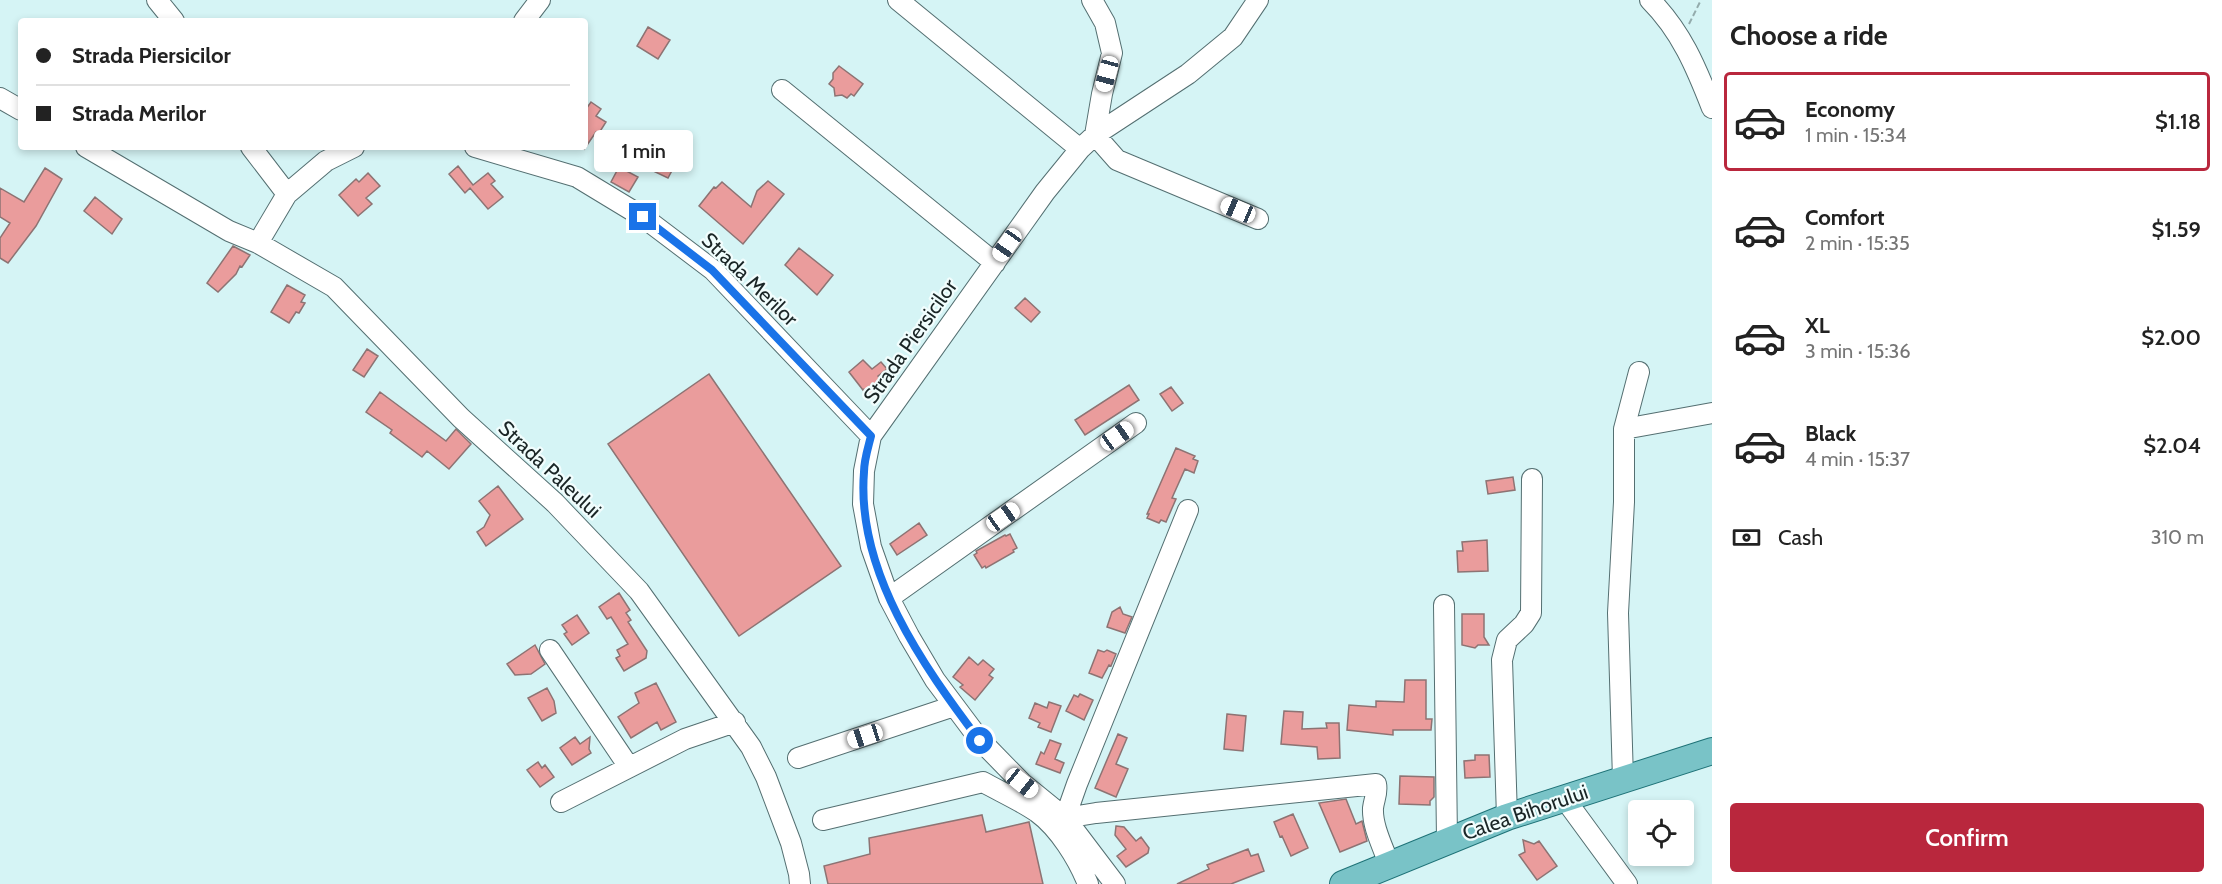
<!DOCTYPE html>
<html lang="en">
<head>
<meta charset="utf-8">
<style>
  body { margin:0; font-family:Cabin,sans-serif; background:#f6f6f6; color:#222; height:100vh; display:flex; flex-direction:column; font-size:22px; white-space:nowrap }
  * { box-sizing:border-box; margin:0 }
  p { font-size:20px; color:#767676 }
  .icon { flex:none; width:33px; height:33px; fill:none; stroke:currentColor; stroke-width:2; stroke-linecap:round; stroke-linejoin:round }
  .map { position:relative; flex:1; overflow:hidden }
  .details { display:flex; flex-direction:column; background:#fff; width:510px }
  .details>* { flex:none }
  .hud { position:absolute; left:18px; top:18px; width:570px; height:132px; border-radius:6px; box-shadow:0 3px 9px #0003; display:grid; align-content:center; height:132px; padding:0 18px; background:#fff }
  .buttons { position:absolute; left:1628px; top:800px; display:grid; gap:12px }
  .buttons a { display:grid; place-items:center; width:66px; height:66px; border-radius:6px; background:#fff; box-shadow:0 3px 9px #0003; font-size:30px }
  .end { position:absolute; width:27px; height:27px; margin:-14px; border:8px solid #1a73e8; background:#fff; box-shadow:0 0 0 3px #fff }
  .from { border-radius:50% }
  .bubble { position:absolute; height:42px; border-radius:6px; background:#fff; box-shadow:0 3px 9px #0003; font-size:20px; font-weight:600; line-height:42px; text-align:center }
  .car { position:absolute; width:18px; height:36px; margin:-18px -9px; border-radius:8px; box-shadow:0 0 4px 2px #0007; background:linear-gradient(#fff 24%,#345 0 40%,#fff 0 76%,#345 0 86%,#fff 0) }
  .hud b { display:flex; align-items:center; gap:21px; height:57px; font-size:22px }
  .hud b+b { border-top:2px solid #e0e0e0 }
  .hud i { width:15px; height:15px; background:#222 }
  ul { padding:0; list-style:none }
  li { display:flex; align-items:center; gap:18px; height:99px; margin:0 12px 9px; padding:0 6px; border:3px solid transparent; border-radius:6px }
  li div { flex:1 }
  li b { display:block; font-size:22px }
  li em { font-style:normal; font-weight:600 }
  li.on { border-color:#b9273d }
  li>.icon { width:54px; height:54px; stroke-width:1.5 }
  h2 { padding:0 18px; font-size:27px; line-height:72px }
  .pay { display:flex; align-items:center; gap:15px; height:66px; padding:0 18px; font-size:22px }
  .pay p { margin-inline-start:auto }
  .cta { display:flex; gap:12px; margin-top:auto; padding:12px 18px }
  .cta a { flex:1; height:69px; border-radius:6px; background:#b9273d; color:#fff; font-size:24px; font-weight:600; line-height:69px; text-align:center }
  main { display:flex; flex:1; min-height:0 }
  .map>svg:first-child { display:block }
  .building { fill:#ea9c9c; stroke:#8d7373; stroke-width:1.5 }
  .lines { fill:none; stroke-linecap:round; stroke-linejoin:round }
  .minor-casing { stroke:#546f71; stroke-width:22 }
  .major-casing { stroke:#1e7277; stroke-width:28 }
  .path { stroke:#93abac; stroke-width:2; stroke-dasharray:6 3; stroke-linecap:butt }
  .minor { stroke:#fff; stroke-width:20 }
  .major { stroke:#79c3c7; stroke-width:26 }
  .route { stroke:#1a73e8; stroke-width:8 }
  .labels { text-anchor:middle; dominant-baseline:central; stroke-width:4.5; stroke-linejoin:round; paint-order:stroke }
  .street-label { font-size:21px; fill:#1a2526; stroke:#f1fdfd }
</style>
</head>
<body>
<main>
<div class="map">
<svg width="1712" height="884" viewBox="0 0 1712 884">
  <rect width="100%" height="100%" fill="#d5f4f5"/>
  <path class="building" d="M648,27L670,40L658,59L637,46Z
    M839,66L863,84L854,96L851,94L847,98L842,95L835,96L834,88L829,84L833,79V73Z
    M591,102L601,109L596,116L606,122L599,133L596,132L585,148V108L586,109Z
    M666,138L684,148L668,178L649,169Z
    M458,166L473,185L488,173L495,181L491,184L503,197L488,209L470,188L465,193L449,174Z
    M619,167L638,177L629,192L611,182Z
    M45,168L62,179L36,226L8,263L0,258V238L10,223L0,217V188L24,202Z
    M368,173L380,186L366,198L372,204L358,216L339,195L356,179L359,182Z
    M768,181L784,194L743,244L699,206L714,187L716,188L722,182L751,207L757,191Z
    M95,197L122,219L112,234L84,211Z
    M233,246L250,255L242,267L240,266L236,274L218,292L207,283Z
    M799,248L833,275L817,295L785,265Z
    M287,285L305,295L301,302L305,303L299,313L296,312L289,323L271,312Z
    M1025,298L1040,312L1031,322L1015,308Z
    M367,349L378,356L364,377L353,370Z
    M863,360L872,369L881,362L887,369L878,376L886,385L872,398L864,389L863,390L849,372Z
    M709,374L841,566L739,636L608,444Z
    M1129,385L1139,400L1085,435L1075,420Z
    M1171,387L1183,403L1172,411L1160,394Z
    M380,392L446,441L456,429L471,444L449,469L427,451L422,457L390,433L392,430L366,412Z
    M1176,448L1195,456L1193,459L1198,461L1194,473L1185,469L1172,498L1176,499L1166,522L1161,520L1159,523L1147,518L1149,514H1147Z
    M1513,477L1515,490L1488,494L1486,481Z
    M498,486L523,519L486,546L477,532L484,527L490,515L479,501Z
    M919,523L927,535L897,555L890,544Z
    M1010,534L1017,548L1013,550L1014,552L986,568L985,566L982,568L974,555L977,553L976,551L1005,535L1006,536Z
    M1487,540L1488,571L1458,572L1457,551H1463L1462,542Z
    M619,593L630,610L626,613L631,620L628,622L647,651L646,658L624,671L616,658L620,656L617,650L628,644L611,617L607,619L599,607Z
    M1120,607L1123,614L1132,617L1125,633L1107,627L1112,612Z
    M1462,614H1484V637L1489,645H1478L1475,648L1462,645Z
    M577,615L589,633L572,645L564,634L567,632L562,625Z
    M535,645L545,664L531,674L515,675L507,664Z
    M1098,650L1104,652L1107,650L1116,654L1111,666L1109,665L1102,678L1089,673Z
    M969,657L978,665L983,660L994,669L989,675L993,678L975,700L960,687L963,685L953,677Z
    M1405,680H1426V719H1432L1431,730H1393V735L1347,730L1349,705L1376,707V701L1404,702Z
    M656,683L676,722L661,730L657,722L631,738L618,717L639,703L635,693Z
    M547,688L554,701L556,713L542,721L528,698Z
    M1080,694L1093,700L1084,720L1066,711L1074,695L1078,697Z
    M1049,702L1061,706L1051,732L1038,727L1040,723L1029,718L1035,703L1047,708Z
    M1284,711L1303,712L1302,729L1327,728L1326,723H1339L1340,758L1318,759L1317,747L1281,744Z
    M1227,714L1246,716L1243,751L1224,749Z
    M1118,734L1127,738L1116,764L1128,769L1116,797L1095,788Z
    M575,737L580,744L590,737L589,749L591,753L572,765L560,748Z
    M1050,740L1061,744L1055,759L1064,763L1060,773L1036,764L1041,752L1044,754Z
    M1475,755H1489L1490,777L1465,778L1464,761L1475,760Z
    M538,762L542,768L545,765L554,777L540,787L527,770Z
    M1400,776L1434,777V797L1430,801V805L1399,804Z
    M1346,799L1356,824L1362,821L1367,841L1340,852L1319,803Z
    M1293,814L1308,848L1291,856L1282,836L1280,837L1274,822Z
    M982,815L986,832L1029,822L1043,884H828L824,866L870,854L869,838Z
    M1116,826L1124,827L1136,841L1141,837L1149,848L1148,853L1126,867L1117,856L1126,849L1115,835Z
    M1523,840L1534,844L1539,841L1557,866L1537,880L1519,855L1525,852Z
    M1248,849L1251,856L1258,854L1264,871L1231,884H1177L1209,869L1207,865Z"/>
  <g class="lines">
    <g class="minor-casing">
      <path id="minor" d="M157,0L174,21
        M898,0L1080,149
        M1092,0L1105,23L1112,53L1102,94L1095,135L1117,160L1258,219
        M1650,0C1681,31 1696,67 1712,108
        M524,21L540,0
        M782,90L995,263
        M0,98L21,110
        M86,147L229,231L258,243L334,287L461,418L555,503L639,591L751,747L766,777L791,843L799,874L800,884
        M251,147L287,194L258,243
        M475,147L577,177L643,217L713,270L871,436
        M287,194L326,161L354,147
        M1624,429L1712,413
        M1188,510L1077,784L1065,818L1096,813L1376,784C1378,793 1374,799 1373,808C1372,826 1383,847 1389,864
        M889,598L1136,423
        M1444,605L1447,840
        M550,650L629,767
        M798,758L954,706
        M1623,779L1618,613L1624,502V429L1639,372
        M1564,798L1627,884
        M561,802L685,739L735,722
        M1507,817L1502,660L1507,640L1524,624L1531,613L1532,479
        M823,820L983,782C1001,792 1021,801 1037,812C1059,828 1078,859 1088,884
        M1115,884L1065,818L1022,783L980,740L935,680L909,636L889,598L871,547L863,504L864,471L871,436L1045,192L1080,149L1095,135L1188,74L1233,37L1258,0"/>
    </g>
    <g class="major-casing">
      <path id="major" d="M1343,884L1507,817L1712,751"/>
    </g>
    <path class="path" d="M1689,24L1701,0"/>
    <use href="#minor" class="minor"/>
    <use href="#major" class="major"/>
  </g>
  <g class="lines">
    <path class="route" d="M643,217L712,270L871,436C868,448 864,460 864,472C856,571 923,666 980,741"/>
  </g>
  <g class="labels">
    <g class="street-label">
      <text transform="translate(750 279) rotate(44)">Strada Merilor</text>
      <text transform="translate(910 341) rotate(-55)">Strada Piersicilor</text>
      <text transform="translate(550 469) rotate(43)">Strada Paleului</text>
      <text transform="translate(1525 812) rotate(-19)">Calea Bihorului</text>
    </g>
  </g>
</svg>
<div class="buttons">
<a><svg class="icon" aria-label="locate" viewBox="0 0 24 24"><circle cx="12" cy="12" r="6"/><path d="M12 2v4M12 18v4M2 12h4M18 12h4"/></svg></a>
</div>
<i class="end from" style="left:980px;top:741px"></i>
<i class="end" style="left:643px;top:217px"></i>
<div class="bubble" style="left:594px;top:130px;width:99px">1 min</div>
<i class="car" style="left:1107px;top:74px;rotate:195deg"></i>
<i class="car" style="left:1238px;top:210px;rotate:293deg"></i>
<i class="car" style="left:1007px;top:245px;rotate:215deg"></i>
<i class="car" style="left:1117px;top:436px;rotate:55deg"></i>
<i class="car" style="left:1003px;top:517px;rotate:55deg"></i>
<i class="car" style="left:865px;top:736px;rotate:252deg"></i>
<i class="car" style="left:1022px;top:783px;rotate:129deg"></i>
<div class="hud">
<b><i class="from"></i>Strada Piersicilor</b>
<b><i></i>Strada Merilor</b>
</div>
</div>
<section class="details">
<h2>Choose a ride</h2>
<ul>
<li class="on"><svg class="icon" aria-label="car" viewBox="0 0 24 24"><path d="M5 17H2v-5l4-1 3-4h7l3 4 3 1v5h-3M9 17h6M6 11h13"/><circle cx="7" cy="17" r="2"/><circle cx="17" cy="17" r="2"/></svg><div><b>Economy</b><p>1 min · 15:34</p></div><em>$1.18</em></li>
<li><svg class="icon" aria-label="car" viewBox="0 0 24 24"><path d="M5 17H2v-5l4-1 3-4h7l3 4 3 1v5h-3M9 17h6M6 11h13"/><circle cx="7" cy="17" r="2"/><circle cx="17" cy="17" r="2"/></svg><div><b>Comfort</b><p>2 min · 15:35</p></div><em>$1.59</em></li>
<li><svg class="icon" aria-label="car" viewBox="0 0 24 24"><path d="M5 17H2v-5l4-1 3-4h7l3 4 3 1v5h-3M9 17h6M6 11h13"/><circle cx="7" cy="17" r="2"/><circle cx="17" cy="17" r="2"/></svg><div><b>XL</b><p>3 min · 15:36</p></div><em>$2.00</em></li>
<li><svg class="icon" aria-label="car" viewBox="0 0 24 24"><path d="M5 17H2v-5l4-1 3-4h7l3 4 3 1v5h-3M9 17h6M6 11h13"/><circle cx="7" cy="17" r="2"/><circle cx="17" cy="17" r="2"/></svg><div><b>Black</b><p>4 min · 15:37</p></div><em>$2.04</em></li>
</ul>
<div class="pay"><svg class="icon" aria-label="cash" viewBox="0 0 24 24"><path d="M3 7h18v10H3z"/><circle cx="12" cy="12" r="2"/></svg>Cash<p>310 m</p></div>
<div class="cta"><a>Confirm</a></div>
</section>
</main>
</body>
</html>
